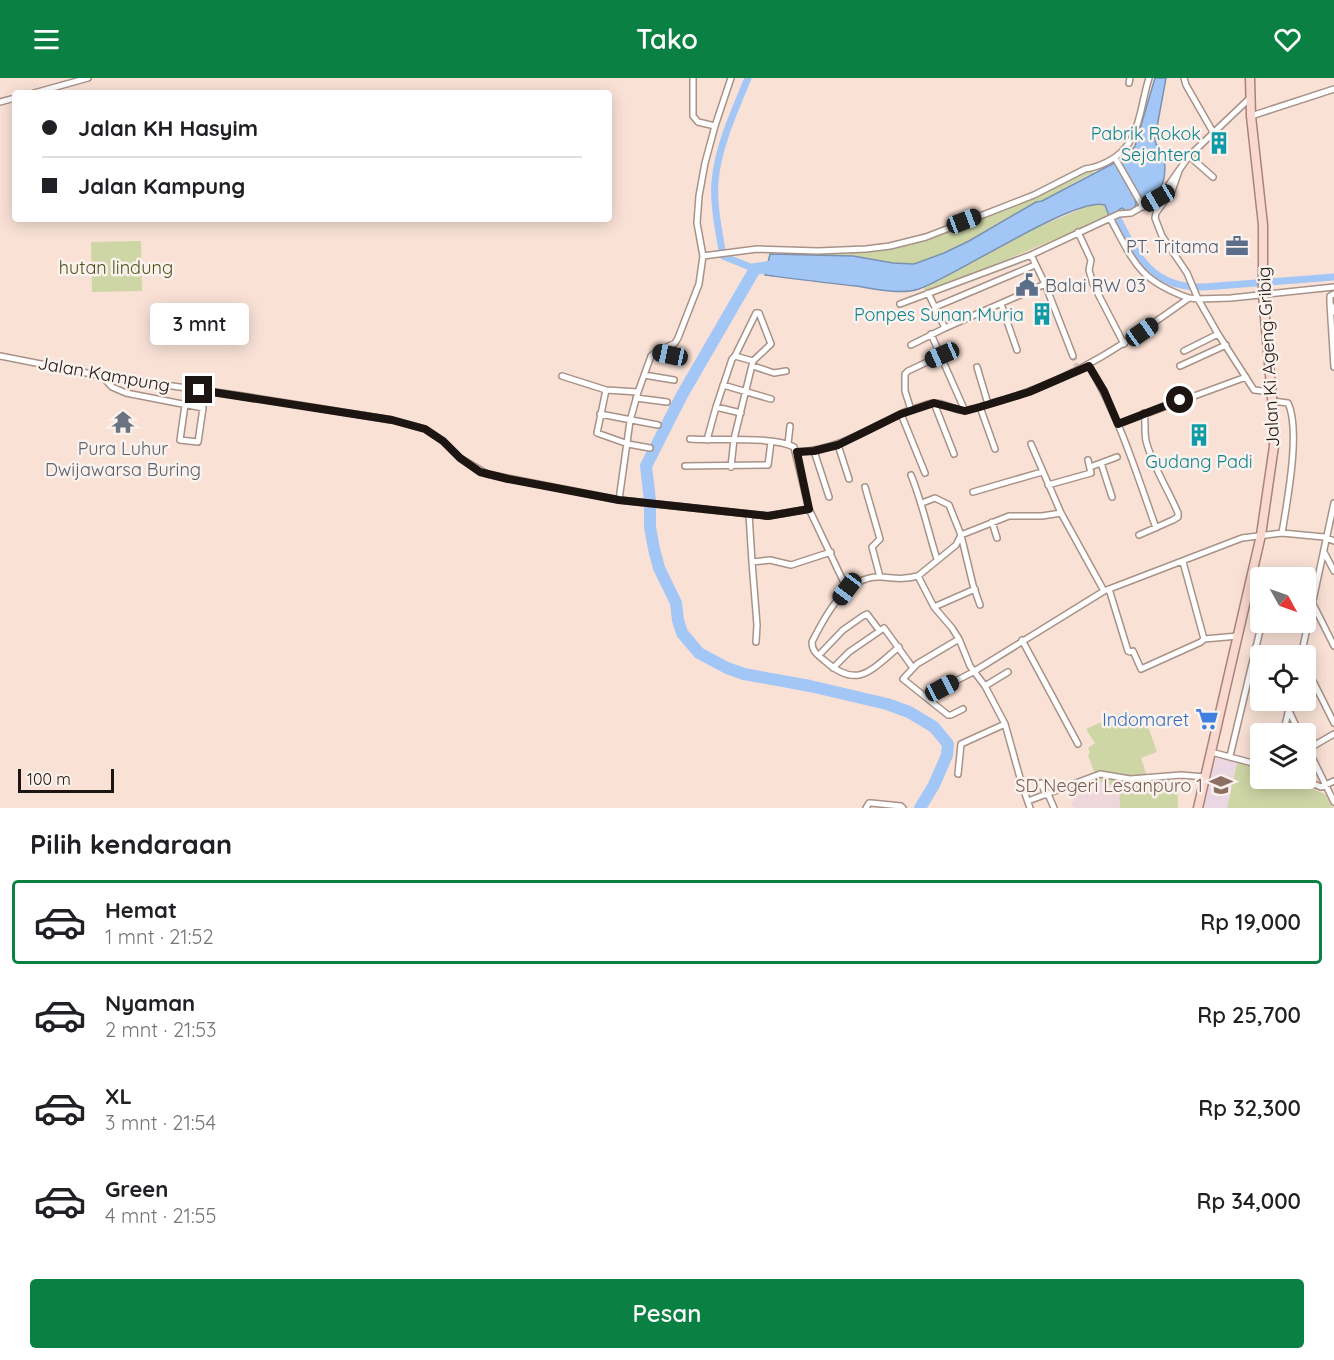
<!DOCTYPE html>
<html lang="id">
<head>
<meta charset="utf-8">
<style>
  body { margin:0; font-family:Quicksand,sans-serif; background:#f6f6f6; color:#202124; height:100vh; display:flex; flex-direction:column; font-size:22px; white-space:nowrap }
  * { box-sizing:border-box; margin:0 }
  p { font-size:20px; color:#757577 }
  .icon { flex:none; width:33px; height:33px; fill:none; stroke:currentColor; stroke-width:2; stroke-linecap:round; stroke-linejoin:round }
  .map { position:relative; height:730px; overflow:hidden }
  .sheet { display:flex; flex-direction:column; background:#fff; flex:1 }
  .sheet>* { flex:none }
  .banner { position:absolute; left:12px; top:12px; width:600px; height:132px; border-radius:6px; box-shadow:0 3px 15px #0003; display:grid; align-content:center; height:132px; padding:0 30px; background:#fff }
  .needle { width:39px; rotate:130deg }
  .buttons { position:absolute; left:1250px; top:489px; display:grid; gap:12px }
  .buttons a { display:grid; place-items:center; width:66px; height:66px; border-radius:6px; background:#fff; box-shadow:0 3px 15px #0003; font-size:30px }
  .scale { position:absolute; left:18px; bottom:15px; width:96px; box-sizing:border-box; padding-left:6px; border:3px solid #1d1511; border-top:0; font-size:16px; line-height:21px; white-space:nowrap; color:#1d1511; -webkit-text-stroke:4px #fbf2ed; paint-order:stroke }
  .end { position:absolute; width:27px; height:27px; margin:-14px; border:8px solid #1d1511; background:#fff; box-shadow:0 0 0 3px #fff }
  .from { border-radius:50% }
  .bubble { position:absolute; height:42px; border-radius:6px; background:#fff; box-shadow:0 3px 15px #0003; font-size:20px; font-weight:600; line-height:42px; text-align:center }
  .car { position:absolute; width:18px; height:36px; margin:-18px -9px; border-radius:8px; box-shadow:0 0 4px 2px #0007; background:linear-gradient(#222 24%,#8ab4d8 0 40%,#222 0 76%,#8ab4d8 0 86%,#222 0) }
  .banner b { display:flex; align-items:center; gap:21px; height:57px; font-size:22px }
  .banner b+b { border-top:2px solid #e0e0e0 }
  .banner i { width:15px; height:15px; background:#202124 }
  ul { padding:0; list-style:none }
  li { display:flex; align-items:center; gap:18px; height:84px; margin:0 12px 9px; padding:0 18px; border:3px solid transparent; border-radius:6px }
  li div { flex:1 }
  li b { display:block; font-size:22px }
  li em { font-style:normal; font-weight:600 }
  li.current { border-color:#0b8043 }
  li>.icon { width:54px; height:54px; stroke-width:1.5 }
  h2 { padding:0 30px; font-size:27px; line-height:72px }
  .cta { display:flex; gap:12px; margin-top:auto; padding:12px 30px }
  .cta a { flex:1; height:69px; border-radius:6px; background:#0b8043; color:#fff; font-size:24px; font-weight:600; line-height:69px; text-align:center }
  header { display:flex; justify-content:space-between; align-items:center; height:78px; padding:0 30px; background:#0b8043; color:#fff; font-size:27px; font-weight:600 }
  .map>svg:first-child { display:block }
  .industrial { fill:#efd5dc }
  .education { fill:#ebd6e4 }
  .green { fill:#ced6a6 }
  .water { fill:#a2c6f6; stroke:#7a91b1; stroke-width:1.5 }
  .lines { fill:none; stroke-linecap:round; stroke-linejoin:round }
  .canal { stroke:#a2c6f6; stroke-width:7 }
  .river { stroke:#a2c6f6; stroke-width:12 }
  .minor-tunnel { stroke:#d8c2b8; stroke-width:5; stroke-dasharray:5 2.5; stroke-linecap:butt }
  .minor-casing { stroke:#a89288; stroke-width:8 }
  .primary-casing { stroke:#a98378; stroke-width:11 }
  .minor { stroke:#fff; stroke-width:5 }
  .primary { stroke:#f9d8d0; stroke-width:8 }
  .route { stroke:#1d1511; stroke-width:8 }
  .labels { text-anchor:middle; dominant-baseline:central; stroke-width:5; stroke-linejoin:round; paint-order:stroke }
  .culture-label { font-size:18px; fill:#0d838f; stroke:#fbf2ed; text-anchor:end }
  .service-label { font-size:18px; fill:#4e5e75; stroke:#fbf2ed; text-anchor:end }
  .park-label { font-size:18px; fill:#4d531c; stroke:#fbf2ed }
  .street-label { font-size:18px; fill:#1d1511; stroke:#fbf2ed }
  .worship-label { font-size:18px; fill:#5b616d; stroke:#fbf2ed }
  .shop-label { font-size:18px; fill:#366cbe; stroke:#fbf2ed; text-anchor:end }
  .education-label { font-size:18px; fill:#785e54; stroke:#fbf2ed; text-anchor:end }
</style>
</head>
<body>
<header><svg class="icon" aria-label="menu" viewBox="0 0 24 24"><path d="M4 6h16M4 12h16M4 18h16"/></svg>Tako<svg class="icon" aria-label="heart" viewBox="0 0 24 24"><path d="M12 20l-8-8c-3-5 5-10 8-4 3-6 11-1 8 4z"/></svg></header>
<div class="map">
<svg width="1334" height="730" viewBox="0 0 1334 730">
  <rect width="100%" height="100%" fill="#f9e1d6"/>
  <path class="industrial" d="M1096,699L1101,704L1119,709L1120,730H1074L1071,724L1074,723L1068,710Z"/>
  <path class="education" d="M1216,680L1237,685L1227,730H1203Z"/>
  <path class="green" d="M1084,93L1093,94L1094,96L1088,97L1042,123L1036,124L969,163L944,175L914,186L893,185L853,178L807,177V175L867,174L913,165L1035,118Z
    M1092,126L1105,127L1109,138L926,216L923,209L1034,151Z
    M141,163L142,213L92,214L91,164Z
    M1128,632L1131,638L1135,639L1144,637L1157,674L1141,680L1147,698L1132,699L1095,696L1088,677L1090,675L1088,670L1095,665L1086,651Z
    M1237,685L1260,691V700L1288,701L1325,716L1333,730H1227Z
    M1101,697L1124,701L1177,698L1178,730H1120L1119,709L1101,704L1096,699Z"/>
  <path class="water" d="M1155,0H1166L1155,60L1156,66L1164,73C1165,90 1168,106 1153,117C1148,120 1146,122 1140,122L1118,83L1128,77L1135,68Z
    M1116,84L1135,120L1136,127L1132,132L1126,133L1122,130L1109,138L1105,127C1075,118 956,198 919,211C900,217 875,211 856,208C826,205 796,201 765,197L770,176L853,178L893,185L914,186L944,175L969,163L1036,124L1042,123Z"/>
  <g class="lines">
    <path class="canal" d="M748,0C735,32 718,68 715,103C713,127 719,154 723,178L755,191
      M1114,133C1136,175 1149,211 1204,209L1334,199"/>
    <path class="river" d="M783,187L755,191L682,317L646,388L650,423V449L654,471L659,490L676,525L678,542L682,555L699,575L727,590L744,596L810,608L887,626L909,634L934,649L948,666L947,677L934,707L920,730"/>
    <path class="minor-tunnel" d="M1073,278L1077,289"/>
    <g class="minor-casing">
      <path id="minor" d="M693,0V38L698,44L715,48
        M1184,0L1186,7L1213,54
        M1129,5L1130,0
        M34,15L88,0
        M0,24L15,20
        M1251,38L1334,11
        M1189,78L1213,99
        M1115,80L1143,129
        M1179,93L1172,113L1156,135L1155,140L1162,158L1187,195L1198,221L1231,220L1334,209
        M1110,140C1134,184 1138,202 1189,220
        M1078,154L1091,182L1089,192L1093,206L1124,266
        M703,178L757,171L818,173L866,171L890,168L926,159L1034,117L1085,91C1093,90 1099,88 1107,84C1141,68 1139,31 1149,0
        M928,215L945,250
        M1334,216L1330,218V225L1334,234
        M1330,225L1334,289
        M900,226L1031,177
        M1001,226L1017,272
        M935,229L1035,187
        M931,256L965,333
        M911,267L945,250L1045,206
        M1184,273L1218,256
        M656,274L684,280
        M0,278L102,298L243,318L392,342L425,351L443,363L460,380L487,396L619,422L630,343L638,314L651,278L656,274L675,265L678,260L699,206L703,178L697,145L699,118L705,85L715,48L731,0
        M1073,278L1045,206L1031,177L1119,136L1131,135L1161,118L1189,78L1250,20
        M753,288L774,295L786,293
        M1089,288C1119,338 1136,394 1156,450
        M1180,288L1226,267
        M977,289L988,326
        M644,297L674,302
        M562,298L606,312L638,314
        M103,299L112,309L126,315L203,330L198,364L180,362L185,327
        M723,307L771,321
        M606,312L597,355L628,366L650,370
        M636,320L667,324
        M1272,323L1288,325C1301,352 1287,424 1282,455
        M934,325L954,376
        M716,329L732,281L735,278L753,283
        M980,329L995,371
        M911,332L905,313V296L908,293L942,277
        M600,336L658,347
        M901,336L925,395
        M1118,346L1246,299
        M690,361C716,363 773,358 794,369L809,431L847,511
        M707,362L716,329L741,335
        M788,366L790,348
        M1031,366L1061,435L1104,513
        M838,367L849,401
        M814,373L829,419
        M797,374C836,372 864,354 898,337C908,332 918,330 928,326C943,321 954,335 968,332C979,330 991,325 1003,322C1075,301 1129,263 1189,220L1198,221L1218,256L1254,312L1263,313L1271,310
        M1101,385L1112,419
        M685,388L768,387L771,364
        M731,389L734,361L753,283L771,266L759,235H756L735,278
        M1090,389L1117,379
        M911,397C922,424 928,453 937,481
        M1048,407L1091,395L1088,382
        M865,409L880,461L872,469L880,499
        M973,414L1042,394
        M619,422L768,438L809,431
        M922,425L935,420L949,427L961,457L973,507L980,527
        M749,436L752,484
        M992,444L997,460
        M1139,457L1173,442L1178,439V435C1168,411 1153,389 1146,363C1144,353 1146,345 1144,335
        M1324,474L1334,493
        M1272,500L1273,498
        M1109,511L1128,573L1130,574L1133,573L1141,591L1201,564L1204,561L1183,484
        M1313,526L1334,568
        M934,529L975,511
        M959,561L917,586L903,601L948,637H951L963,631
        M1204,561L1238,558
        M1022,562L1078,666
        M756,564L757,547L752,484L770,482L791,487L831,474
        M899,569C871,592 858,612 825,583C818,577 812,574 812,564C825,538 846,497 881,499C896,500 902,502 918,498
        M819,577L843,552L863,538L867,536L879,552
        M1301,578L1334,425
        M1305,587L1334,645
        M833,590L849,574L884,550L913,590
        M985,608L1008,594
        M927,618L973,594L1104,513L1242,460L1282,455L1324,459L1334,463
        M1289,633L1300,656
        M1283,656L1291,622
        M1305,665L1334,724
        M1308,671L1334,656
        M1211,674L1260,687
        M1230,678L1262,544
        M958,696L961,666L1005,646
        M1299,700L1321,709L1334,703
        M1041,705L1046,717
        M1048,716L1054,730
        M1028,723L1100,696L1130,701L1181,697L1205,699
        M866,730L869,725H871L901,728L903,730
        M1030,730L1022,707L1005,646L985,608L970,588L959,561L952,550L934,529L918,498L956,467L961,457L1009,438H1042L1061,435"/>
    </g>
    <g class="primary-casing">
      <path id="primary" d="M1198,730L1261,457L1274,368L1272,319L1263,217V147L1251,38L1250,0"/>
    </g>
    <use href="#minor" class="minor"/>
    <use href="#primary" class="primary"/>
  </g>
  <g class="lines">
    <path class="route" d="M199,312L392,342L425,351L443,363L460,380L480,394L508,401L619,422L768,438L809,431L797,374L814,373L838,367L901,336L934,325L965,333L980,329L1029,314L1089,288L1104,313L1118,346L1180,322"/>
  </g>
  <defs>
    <g id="building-bare" transform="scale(1.8)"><path d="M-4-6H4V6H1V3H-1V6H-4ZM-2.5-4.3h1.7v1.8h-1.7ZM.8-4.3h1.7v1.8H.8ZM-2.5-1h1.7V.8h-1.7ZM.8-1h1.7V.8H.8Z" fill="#0f9aa8" stroke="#fbf2ed" stroke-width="2.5" paint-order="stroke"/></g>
    <g id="office-bare" transform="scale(1.8)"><path d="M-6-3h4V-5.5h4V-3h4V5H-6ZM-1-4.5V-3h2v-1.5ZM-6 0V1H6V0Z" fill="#5c6f8a" stroke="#fbf2ed" stroke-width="2.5" paint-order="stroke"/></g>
    <g id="civic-bare" transform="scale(1.8)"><path d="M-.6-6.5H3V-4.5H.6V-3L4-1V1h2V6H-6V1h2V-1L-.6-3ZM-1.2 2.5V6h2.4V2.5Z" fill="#5c6f8a" stroke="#fbf2ed" stroke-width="2.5" paint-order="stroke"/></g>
    <g id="temple-bare" transform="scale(1.8)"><path d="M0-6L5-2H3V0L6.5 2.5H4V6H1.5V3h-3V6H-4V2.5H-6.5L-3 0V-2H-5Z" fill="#6b7280" stroke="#fbf2ed" stroke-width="2.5" paint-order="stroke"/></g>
    <g id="supermarket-bare" transform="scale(1.8)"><path d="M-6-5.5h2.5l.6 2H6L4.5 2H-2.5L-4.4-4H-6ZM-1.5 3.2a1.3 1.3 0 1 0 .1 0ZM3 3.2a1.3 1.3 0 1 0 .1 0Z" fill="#3f7fe0" stroke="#fbf2ed" stroke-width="2.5" paint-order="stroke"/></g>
    <g id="school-bare" transform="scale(1.8)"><path d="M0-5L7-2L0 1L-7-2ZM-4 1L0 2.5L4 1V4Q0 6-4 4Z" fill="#8d6e63" stroke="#fbf2ed" stroke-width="2.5" paint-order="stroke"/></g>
  </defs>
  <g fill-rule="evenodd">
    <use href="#building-bare" x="1219" y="65"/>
    <use href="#office-bare" x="1237" y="168"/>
    <use href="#civic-bare" x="1027" y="207"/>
    <use href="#building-bare" x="1042" y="236"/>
    <use href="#temple-bare" x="123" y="344"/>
    <use href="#building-bare" x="1199" y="357"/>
    <use href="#supermarket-bare" x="1207" y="641"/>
    <use href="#school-bare" x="1221" y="707"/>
  </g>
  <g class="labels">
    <g class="culture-label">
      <text x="1201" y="55">Pabrik Rokok<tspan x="1201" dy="21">Sejahtera</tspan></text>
      <text x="1024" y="236">Ponpes Sunan Muria</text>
      <text x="1199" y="383" text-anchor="middle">Gudang Padi</text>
    </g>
    <g class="service-label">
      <text x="1219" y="168">PT. Tritama</text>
      <text x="1045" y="207" text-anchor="start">Balai RW 03</text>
    </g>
    <g class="park-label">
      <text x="116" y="189">hutan lindung</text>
    </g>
    <g class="street-label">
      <text transform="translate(1268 279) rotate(-93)">Jalan Ki Ageng Gribig</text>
      <text transform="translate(104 296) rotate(10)">Jalan Kampung</text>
    </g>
    <g class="worship-label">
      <text x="123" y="370">Pura Luhur<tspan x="123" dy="21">Dwijawarsa Buring</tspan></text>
    </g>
    <g class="shop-label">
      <text x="1189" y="641">Indomaret</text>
    </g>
    <g class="education-label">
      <text x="1203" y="707">SD Negeri Lesanpuro 1</text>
    </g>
  </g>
</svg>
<div class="buttons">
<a><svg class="needle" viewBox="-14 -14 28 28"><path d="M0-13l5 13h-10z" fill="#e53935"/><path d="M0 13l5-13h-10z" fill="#757577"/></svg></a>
<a><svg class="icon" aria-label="locate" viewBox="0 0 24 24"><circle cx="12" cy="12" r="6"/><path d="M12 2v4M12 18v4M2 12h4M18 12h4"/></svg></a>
<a><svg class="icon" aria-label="layers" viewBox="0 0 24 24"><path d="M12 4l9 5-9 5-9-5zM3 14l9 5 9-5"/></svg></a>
</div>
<div class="scale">100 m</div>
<i class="end from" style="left:1180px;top:322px"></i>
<i class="end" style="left:199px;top:312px"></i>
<div class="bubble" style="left:150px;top:225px;width:99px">3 mnt</div>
<i class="car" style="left:1158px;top:120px;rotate:240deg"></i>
<i class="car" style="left:964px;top:143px;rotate:69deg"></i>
<i class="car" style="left:1142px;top:254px;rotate:55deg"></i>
<i class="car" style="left:670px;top:277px;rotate:282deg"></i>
<i class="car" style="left:942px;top:277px;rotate:246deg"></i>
<i class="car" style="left:847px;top:511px;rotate:217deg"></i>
<i class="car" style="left:942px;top:610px;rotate:62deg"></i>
<div class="banner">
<b><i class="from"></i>Jalan KH Hasyim</b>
<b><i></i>Jalan Kampung</b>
</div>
</div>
<section class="sheet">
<h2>Pilih kendaraan</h2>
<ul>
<li class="current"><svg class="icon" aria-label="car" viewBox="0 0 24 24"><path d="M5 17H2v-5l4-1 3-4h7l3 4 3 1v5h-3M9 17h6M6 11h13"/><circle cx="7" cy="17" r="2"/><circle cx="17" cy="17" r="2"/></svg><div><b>Hemat</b><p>1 mnt · 21:52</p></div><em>Rp 19,000</em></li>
<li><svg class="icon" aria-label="car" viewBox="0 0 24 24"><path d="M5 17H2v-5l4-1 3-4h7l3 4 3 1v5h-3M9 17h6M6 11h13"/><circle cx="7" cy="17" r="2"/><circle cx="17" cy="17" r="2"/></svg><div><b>Nyaman</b><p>2 mnt · 21:53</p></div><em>Rp 25,700</em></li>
<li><svg class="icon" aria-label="car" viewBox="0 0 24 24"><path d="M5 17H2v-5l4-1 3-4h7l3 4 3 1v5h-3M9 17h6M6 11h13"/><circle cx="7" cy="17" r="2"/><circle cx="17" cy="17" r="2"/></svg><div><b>XL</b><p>3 mnt · 21:54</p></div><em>Rp 32,300</em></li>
<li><svg class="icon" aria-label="car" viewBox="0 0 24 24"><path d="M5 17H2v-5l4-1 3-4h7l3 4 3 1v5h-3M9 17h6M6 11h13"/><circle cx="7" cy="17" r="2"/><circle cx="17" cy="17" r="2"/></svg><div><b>Green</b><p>4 mnt · 21:55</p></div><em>Rp 34,000</em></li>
</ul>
<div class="cta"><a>Pesan</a></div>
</section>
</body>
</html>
